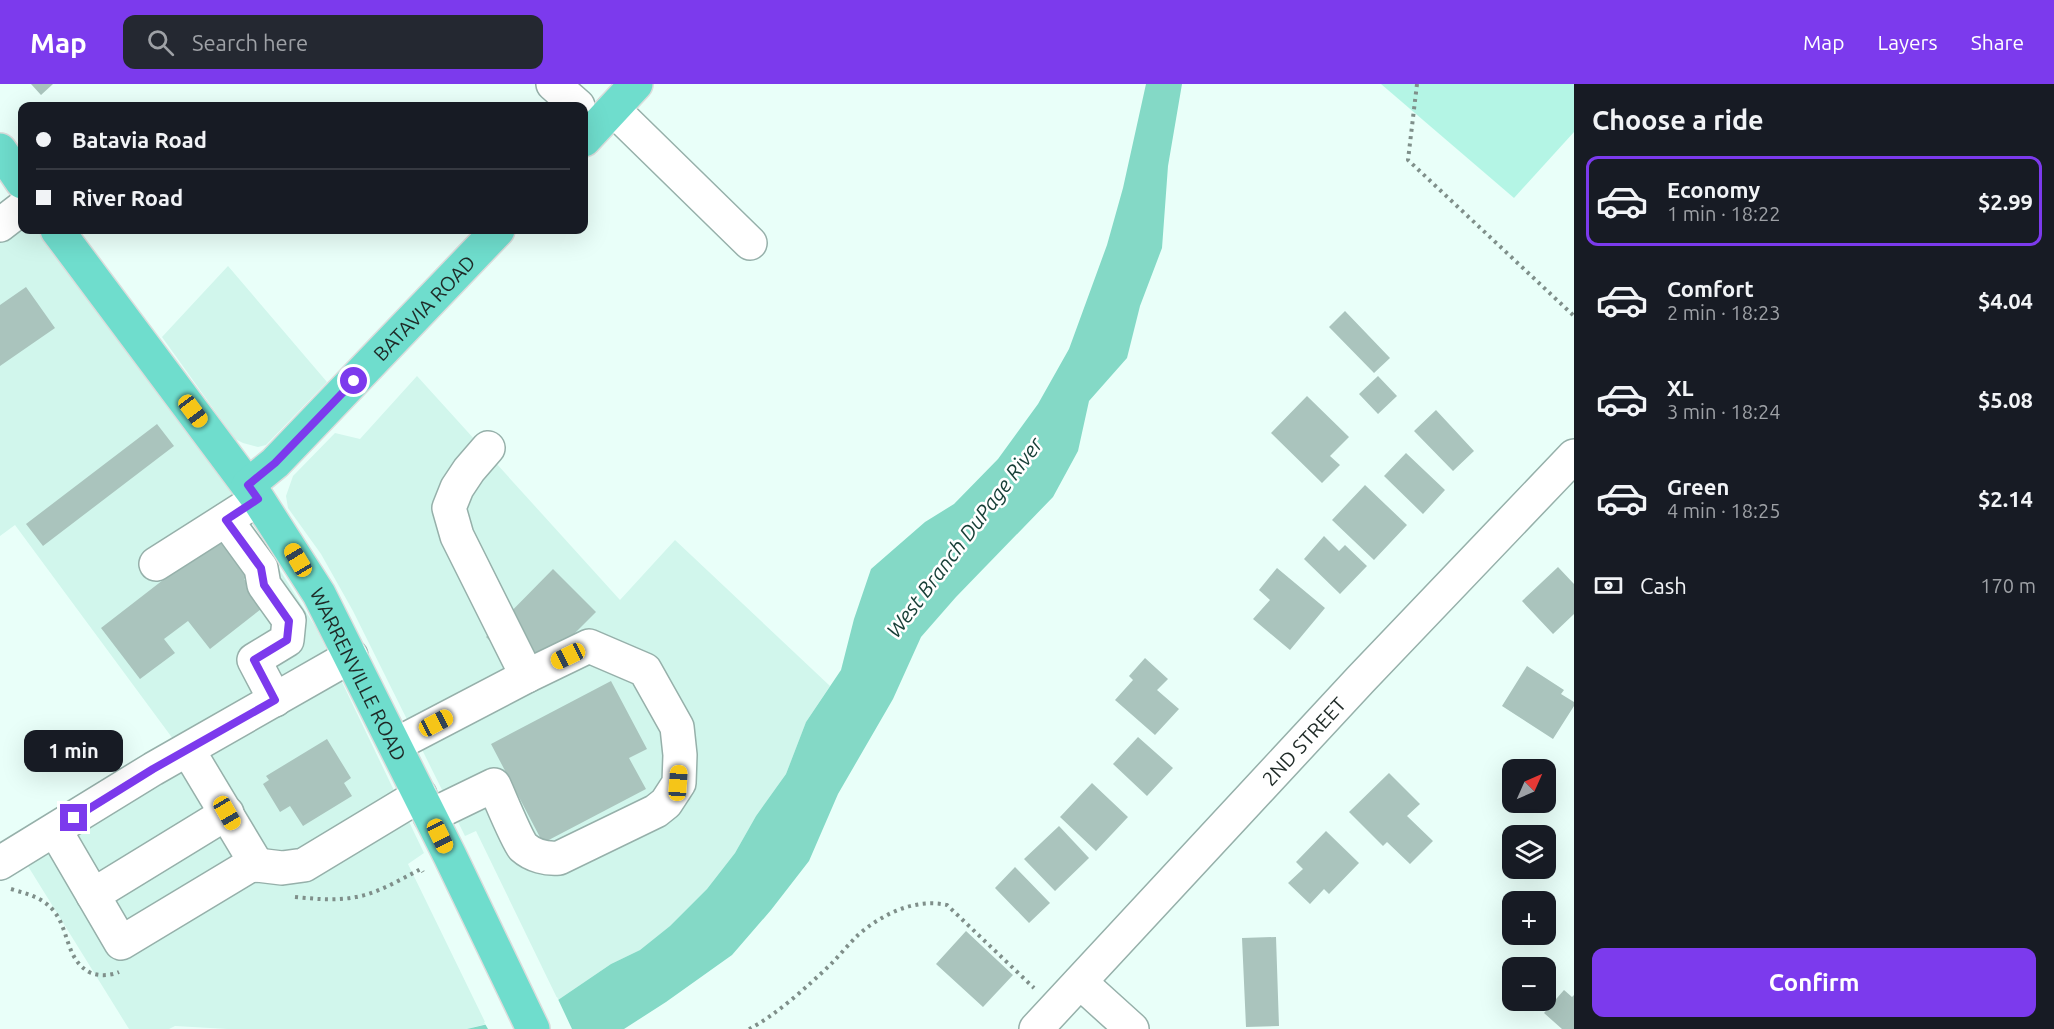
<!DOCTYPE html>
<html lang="en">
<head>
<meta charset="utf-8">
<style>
  body { margin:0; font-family:Ubuntu,sans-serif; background:#242831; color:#f1f3f6; height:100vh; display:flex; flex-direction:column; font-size:22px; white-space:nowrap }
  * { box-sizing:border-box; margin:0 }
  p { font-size:20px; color:#9ea1a6 }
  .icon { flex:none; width:33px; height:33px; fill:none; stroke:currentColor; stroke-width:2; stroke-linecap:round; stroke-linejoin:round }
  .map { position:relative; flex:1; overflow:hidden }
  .side { display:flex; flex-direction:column; background:#171b24; width:480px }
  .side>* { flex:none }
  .banner { position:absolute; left:18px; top:18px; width:570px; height:132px; border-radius:12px; box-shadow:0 6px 24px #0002; display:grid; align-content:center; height:132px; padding:0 18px; background:#171b24 }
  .needle { width:39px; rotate:45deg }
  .fabs { position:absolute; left:1502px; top:675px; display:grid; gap:12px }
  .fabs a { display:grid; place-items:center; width:54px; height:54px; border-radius:12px; background:#171b24; box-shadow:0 6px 24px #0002; font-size:30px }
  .end { position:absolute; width:27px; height:27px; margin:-14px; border:8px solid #7c3aed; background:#fff; box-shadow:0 0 0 3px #fff }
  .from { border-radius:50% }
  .bubble { position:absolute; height:42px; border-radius:12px; background:#171b24; box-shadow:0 6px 24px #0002; font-size:20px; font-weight:700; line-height:42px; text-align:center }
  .car { position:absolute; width:18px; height:36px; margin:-18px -9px; border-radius:8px; box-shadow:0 0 4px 2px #0007; background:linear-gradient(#f5c518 24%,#345 0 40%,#f5c518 0 76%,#345 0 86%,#f5c518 0) }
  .banner b { display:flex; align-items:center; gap:21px; height:57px; font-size:22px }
  .banner b+b { border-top:2px solid #363941 }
  .banner i { width:15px; height:15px; background:#f1f3f6 }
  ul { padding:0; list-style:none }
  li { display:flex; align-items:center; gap:18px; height:90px; margin:0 12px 9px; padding:0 6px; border:3px solid transparent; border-radius:12px }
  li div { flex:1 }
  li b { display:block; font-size:22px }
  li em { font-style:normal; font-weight:700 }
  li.on { border-color:#7c3aed }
  li>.icon { width:54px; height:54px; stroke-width:1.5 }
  h2 { padding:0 18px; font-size:27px; line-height:72px }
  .pay { display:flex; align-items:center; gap:15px; height:66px; padding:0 18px; font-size:22px }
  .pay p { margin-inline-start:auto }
  .action { display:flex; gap:12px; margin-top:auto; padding:12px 18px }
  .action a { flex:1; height:69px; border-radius:12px; background:#7c3aed; color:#fff; font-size:24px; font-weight:700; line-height:69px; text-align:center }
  header { display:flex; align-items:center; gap:36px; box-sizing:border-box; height:84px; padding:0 30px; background:#7c3aed; color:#fff }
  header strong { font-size:28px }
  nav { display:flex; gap:33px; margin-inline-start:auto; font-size:21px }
  .search { width:420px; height:54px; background:#242831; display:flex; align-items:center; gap:15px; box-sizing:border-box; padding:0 21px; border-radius:12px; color:#9ea1a6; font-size:22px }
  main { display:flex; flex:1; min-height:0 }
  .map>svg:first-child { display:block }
  .built { fill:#d1f6ec }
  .green { fill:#b4f5e5 }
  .water { fill:#84d9c6 }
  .pier { fill:#e9fff9 }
  .building { fill:#aac4bd }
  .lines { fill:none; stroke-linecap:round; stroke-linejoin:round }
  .minor-casing { stroke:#96b0aa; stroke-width:36 }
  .major-casing { stroke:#dbdddc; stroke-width:36 }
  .path { stroke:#7f8f8a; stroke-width:4; stroke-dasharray:3 4.5; stroke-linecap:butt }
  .minor { stroke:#fff; stroke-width:33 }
  .major { stroke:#6fddcd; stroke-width:33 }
  .route { stroke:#7c3aed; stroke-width:8 }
  .labels { text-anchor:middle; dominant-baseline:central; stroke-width:5; stroke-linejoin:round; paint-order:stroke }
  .street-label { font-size:20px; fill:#1e2926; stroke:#fff }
  .water-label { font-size:21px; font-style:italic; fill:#163e36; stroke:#fff }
</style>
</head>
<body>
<header>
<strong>Map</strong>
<div class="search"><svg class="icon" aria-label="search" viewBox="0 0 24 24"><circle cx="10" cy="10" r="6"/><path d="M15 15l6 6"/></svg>Search here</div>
<nav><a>Map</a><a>Layers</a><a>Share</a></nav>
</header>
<main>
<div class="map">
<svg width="1574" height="945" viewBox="0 0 1574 945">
  <rect width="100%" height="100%" fill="#e9fff9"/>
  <path class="built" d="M22,138V146H37L218,387L316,544L424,769L408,780L486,940L467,945H228L175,942L169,945H129L26,779L193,682L15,441L0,452V155Z
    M228,182L327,298L266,361L258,363L243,359L235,355L162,253Z
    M417,292L620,516L675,456L830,602L806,638L786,690L756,732L735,769L707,805L670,842L640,866L611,880L558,916L476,747L465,752L353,527L321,470L288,424L286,412L293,392L335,349L360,355Z"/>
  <path class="green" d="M1381,0H1574V48L1514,114Z"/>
  <path class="water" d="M1146,0H1182L1168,82L1162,164L1140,222L1127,274L1089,317L1078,367L1053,413L956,513L921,553L893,615L838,710L809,777L771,826L732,871L666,918L624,945H467L513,934L558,916L611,880L640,866L670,842L707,805L735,769L756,732L786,690L806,638L841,586L854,535L871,485L925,438L954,420L998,375L1038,320L1069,265L1107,161L1123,104Z"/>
  <path class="pier" d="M557,913L572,945H488L484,938L512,931Z"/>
  <path class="building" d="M31,0H53L41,11Z
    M26,203L55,244L0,282V221Z
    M1345,227L1390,274L1374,289L1329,243Z
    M1378,292L1397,312L1378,330L1359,310Z
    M1307,312L1349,353L1330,372L1340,381L1322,399L1271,349Z
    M1436,326L1474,367L1453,387L1414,347Z
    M157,340L174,362L43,462L26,440Z
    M1406,369L1445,406L1423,430L1384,392Z
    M1365,401L1407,441L1374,476L1332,436Z
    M225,448L255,487L244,495L265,522L210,565L188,537L164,555L175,569L140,595L101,544Z
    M1324,452L1339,467L1345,461L1367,482L1340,510L1304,475Z
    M1558,483L1574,500V530L1553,550L1522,517Z
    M1277,484L1325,524L1290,566L1253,535L1270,516L1259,506Z
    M553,485L596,528L529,595L486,553Z
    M1145,574L1168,595L1157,606L1179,625L1155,651L1115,616L1133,596L1129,592Z
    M1527,582L1564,606L1561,610L1574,618V622L1553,655L1502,622Z
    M611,597L647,665L629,674L646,705L543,759L491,660Z
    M1138,653L1173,684L1147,712L1113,680Z
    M327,655L351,694L344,699L352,712L303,742L290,722L280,728L263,700L269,696L266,692Z
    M1389,689L1420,720L1407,732L1433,757L1410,780L1387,758L1383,762L1349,728Z
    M1092,699L1128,733L1096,767L1060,733Z
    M1059,742L1089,774L1055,807L1024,775Z
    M1326,747L1359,779L1329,810L1324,805L1310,820L1288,799L1303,785L1296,778Z
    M1015,783L1050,819L1029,839L995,804Z
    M966,847L1013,891L983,923L936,880Z
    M1276,853L1279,942L1246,943L1242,854Z
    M1564,906L1572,913L1574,911V945H1562L1544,929Z"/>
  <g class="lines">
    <g class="minor-casing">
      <g id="minor">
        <path d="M553,0L578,22"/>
        <path d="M613,25L750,159"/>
        <path d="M0,141L22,124"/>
        <path d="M488,364L469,386L457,404L449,424L457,452L527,592"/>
        <path d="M226,436L261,484L264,501L289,536L287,556L254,576L275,616"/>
        <path d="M156,480L244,424"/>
        <path d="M395,661L527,592L589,562L645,586L677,643L680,671L679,699L666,719L656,727L559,774C547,775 533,772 523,763C516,754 500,714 494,701L430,732"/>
        <path d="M188,666L257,781"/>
        <path d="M55,746L121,859L249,782L257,781L282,784L304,781L420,711"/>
        <path d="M0,779L153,685L351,572"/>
        <path d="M93,811L227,729"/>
        <path d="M1080,898L1132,945"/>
        <path id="s1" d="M1036,945L1361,595L1574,372"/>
      </g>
    </g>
    <g class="major-casing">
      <g id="major">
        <path d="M584,56L636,0"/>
        <path d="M0,66L22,98"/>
        <path id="s2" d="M57,146L258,415L319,510L450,772L533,945"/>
        <path id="s3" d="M248,401L275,379L498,146"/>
      </g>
    </g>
    <path class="path" d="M1417,0L1408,76L1574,232
      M11,805C27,810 42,813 53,826C70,846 65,876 91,889C99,892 110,892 119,888
      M295,813C316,815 336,817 356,813C379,809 401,795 421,785L423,788
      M749,945C775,932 808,902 829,882C839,872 848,861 858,851C882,830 915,814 947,821L1034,904"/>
    <use href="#minor" class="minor"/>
    <use href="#major" class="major"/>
  </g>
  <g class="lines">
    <path class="route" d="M74,734L153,685L275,616L254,576L287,556L289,537L264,501L261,484L226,436L258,415L248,401L275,379L354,297"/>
  </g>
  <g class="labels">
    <g class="street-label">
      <text stroke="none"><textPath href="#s3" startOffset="250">BATAVIA ROAD</textPath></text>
      <text stroke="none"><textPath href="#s2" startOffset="538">WARRENVILLE ROAD</textPath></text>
      <text stroke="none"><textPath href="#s1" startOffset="393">2ND STREET</textPath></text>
    </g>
    <g class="water-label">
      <text transform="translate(964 453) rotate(-53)">West Branch DuPage River</text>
    </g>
  </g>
</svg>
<div class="fabs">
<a><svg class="needle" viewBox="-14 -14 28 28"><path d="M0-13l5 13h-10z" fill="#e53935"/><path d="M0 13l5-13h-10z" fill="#9ea1a6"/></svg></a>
<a><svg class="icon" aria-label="layers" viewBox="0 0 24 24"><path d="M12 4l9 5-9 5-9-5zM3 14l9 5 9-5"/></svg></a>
<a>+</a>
<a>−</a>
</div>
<i class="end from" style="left:354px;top:297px"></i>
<i class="end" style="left:74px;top:734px"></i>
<div class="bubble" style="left:24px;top:646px;width:99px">1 min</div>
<i class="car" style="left:193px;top:327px;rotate:143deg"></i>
<i class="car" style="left:298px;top:476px;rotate:329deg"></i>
<i class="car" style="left:568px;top:572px;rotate:244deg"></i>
<i class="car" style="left:436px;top:639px;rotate:62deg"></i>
<i class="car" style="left:678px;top:699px;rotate:4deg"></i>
<i class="car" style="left:227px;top:729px;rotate:150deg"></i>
<i class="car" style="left:440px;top:752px;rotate:154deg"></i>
<div class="banner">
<b><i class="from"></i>Batavia Road</b>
<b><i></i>River Road</b>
</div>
</div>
<section class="side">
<h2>Choose a ride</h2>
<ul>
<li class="on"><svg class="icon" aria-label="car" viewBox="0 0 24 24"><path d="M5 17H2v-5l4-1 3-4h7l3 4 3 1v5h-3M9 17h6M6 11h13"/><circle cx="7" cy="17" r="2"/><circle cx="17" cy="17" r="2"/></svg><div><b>Economy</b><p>1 min · 18:22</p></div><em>$2.99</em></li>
<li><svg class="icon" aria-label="car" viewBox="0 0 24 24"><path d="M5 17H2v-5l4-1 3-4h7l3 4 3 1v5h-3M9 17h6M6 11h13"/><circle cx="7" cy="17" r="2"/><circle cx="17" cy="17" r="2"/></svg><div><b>Comfort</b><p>2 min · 18:23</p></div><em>$4.04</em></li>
<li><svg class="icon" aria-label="car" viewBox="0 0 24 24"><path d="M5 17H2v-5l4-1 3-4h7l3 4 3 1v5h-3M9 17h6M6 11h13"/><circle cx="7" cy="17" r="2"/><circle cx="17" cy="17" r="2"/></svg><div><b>XL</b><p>3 min · 18:24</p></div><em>$5.08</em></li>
<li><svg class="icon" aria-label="car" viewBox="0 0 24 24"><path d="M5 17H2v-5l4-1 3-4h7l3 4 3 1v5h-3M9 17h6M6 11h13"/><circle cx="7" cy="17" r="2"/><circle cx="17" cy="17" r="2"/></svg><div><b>Green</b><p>4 min · 18:25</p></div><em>$2.14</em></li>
</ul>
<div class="pay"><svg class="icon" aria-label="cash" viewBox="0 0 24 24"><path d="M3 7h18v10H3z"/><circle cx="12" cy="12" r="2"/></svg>Cash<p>170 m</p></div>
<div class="action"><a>Confirm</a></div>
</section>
</main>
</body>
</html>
